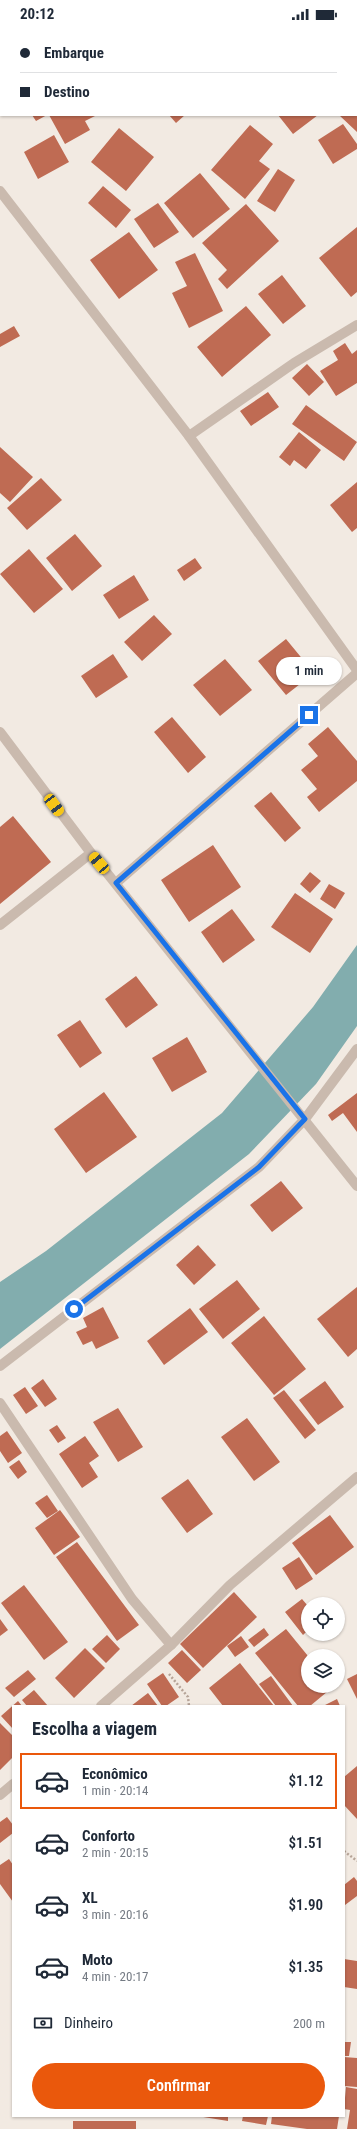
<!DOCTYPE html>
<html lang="pt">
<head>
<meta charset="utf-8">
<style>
  body { margin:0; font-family:"Roboto Condensed",sans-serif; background:#f2f2f3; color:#1f2937; height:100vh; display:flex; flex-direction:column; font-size:15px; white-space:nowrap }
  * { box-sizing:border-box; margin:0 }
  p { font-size:13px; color:#747a83 }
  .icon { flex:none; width:22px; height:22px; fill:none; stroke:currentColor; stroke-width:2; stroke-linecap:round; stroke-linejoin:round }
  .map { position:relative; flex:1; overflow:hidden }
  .details { position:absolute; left:12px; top:1677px; width:333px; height:412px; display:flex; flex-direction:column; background:#fff; border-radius:0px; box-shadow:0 1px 3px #0004 }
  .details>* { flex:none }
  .guide { position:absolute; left:0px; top:0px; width:357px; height:88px; box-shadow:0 1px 3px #0004; display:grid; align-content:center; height:88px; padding:0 20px; background:#fff }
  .tools { position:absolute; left:301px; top:1569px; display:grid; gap:8px }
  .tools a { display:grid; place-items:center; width:44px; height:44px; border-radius:50%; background:#fff; box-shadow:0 1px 3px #0004; font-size:20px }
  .end { position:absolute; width:18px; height:18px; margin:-9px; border:5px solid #1a73e8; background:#fff; box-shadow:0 0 0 2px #fff }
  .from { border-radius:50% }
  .bubble { position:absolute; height:28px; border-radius:14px; background:#fff; box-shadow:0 1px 3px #0004; font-size:13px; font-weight:600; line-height:28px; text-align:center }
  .car { position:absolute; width:12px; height:24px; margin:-12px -6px; border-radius:5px; box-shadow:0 0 3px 1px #0007; background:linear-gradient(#f5c518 24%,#345 0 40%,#f5c518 0 76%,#345 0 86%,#f5c518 0) }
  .guide b { display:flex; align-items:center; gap:14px; height:38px; font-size:15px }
  .guide b+b { border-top:1px solid #e0e1e3 }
  .guide i { width:10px; height:10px; background:#1f2937 }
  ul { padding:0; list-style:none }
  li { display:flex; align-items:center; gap:12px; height:56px; margin:0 8px 6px; padding:0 12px; border:2px solid transparent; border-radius:0px }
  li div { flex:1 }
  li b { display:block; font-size:15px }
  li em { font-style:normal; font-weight:600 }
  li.active { border-color:#ea580c }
  li>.icon { width:36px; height:36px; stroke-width:1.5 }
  h2 { padding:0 20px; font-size:18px; line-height:48px }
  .pay { display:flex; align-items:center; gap:10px; height:44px; padding:0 20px; font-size:15px }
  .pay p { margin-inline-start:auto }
  .primary-button { display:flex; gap:8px; margin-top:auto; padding:8px 20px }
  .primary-button a { flex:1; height:46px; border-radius:24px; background:#ea580c; color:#fff; font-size:16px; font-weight:600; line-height:46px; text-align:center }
  .status { display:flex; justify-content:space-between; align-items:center; height:28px; padding:0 20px; background:#fff; direction:ltr }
  .status svg { height:11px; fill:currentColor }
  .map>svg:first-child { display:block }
  .water { fill:#82adae }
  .building { fill:#bf6b53 }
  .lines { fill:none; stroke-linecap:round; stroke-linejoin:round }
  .path { stroke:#b6a498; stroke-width:2.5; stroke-dasharray:2 2; stroke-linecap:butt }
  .service { stroke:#cabaae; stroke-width:10 }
  .minor { stroke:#cabaae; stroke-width:10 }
  .tertiary { stroke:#cabaae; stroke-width:10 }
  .route { stroke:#1a73e8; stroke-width:5 }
</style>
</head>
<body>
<div class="status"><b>20:12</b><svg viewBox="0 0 49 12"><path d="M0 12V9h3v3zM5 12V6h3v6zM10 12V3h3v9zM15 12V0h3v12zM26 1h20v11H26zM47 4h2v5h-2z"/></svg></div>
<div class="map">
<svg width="357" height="2101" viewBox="0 0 357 2101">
  <rect width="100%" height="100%" fill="#f2eae2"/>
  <path class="water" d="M357,917V998L316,1056L249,1126L0,1321V1254L46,1223L222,1085L313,979Z"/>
  <path class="building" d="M32,87H47L36,93Z
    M49,87H97L85,93L90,102L65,116Z
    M169,87H185L176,95Z
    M278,87H318L293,106Z
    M339,87H357V104Z
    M343,96L357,116V121L333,136L318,112Z
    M250,97L273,116L259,133L270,141L245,171L211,142Z
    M119,100L154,129L126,163L91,134Z
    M54,107L69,134L38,151L24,124Z
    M278,141L295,152L275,184L257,173Z
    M200,145L230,181L193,210L164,175Z
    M103,158L131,182L116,200L88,175Z
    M158,175L179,204L154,220L134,191Z
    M246,176L279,213L227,261L218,251L227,242L202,215Z
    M357,199V264L351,269L319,230Z
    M129,204L158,242L119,271L90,232Z
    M195,225L223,283L189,300L172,265L187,258L175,234Z
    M282,247L306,278L283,296L258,266Z
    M246,278L271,307L222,349L197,319Z
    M14,298L20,308L0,319V306Z
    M345,315L352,326L357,322V355L336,368L320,343L338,332L333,323Z
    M307,336L324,354L309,368L292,350Z
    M268,364L279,379L251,398L240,383Z
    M306,377L357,414L344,433L292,396Z
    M299,404L321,422L306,441L294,432L290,438L279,429Z
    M0,419L33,449L10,474L0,465Z
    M41,450L62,472L27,502L7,480Z
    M357,454V500L352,504L330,477Z
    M75,506L102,538L72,563L46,530Z
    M29,521L63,561L34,585L0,546Z
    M195,530L202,540L184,553L177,542Z
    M134,547L149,572L119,591L103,567Z
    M154,587L172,606L142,633L124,614Z
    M286,611L314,645L286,667L258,633Z
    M113,626L128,649L96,670L81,648Z
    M225,631L252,662L220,688L193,657Z
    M172,689L206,729L188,745L154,704Z
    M328,699L357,733V753L319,784L307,769L317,761L301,742L318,728L308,716Z
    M271,764L301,800L285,814L254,778Z
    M13,788L51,834L0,876V799Z
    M213,817L241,859L189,894L161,852Z
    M310,844L321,853L310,865L300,856Z
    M329,856L345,865L335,881L320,871Z
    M295,865L333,891L310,925L271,899Z
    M232,881L255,912L223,935L201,904Z
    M136,948L158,977L126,1000L105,971Z
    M80,992L102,1025L80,1040L57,1007Z
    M187,1009L207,1044L172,1064L152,1030Z
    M104,1064L137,1109L86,1145L54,1101Z
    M357,1065V1104L343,1085L332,1093L328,1087Z
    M281,1153L303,1180L272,1204L250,1177Z
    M198,1217L216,1237L194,1257L176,1237Z
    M237,1252L260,1281L223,1311L199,1281Z
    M357,1259V1321L348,1329L317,1291Z
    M103,1279L119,1310L96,1321L92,1313L83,1317L76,1304L87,1299L83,1290Z
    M190,1280L208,1304L164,1337L147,1313Z
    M264,1288L306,1341L274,1367L231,1315Z
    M43,1351L57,1371L45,1379L31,1360Z
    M325,1353L344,1379L318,1397L299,1372Z
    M25,1359L38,1378L26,1386L13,1367Z
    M284,1362L316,1402L305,1411L273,1370Z
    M118,1380L143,1419L118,1434L93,1394Z
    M247,1390L280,1434L254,1453L221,1409Z
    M57,1397L66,1410L58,1415L49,1402Z
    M7,1403L22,1425L8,1435L0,1423V1408Z
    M85,1408L99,1428L89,1435L98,1449L82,1460L59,1426Z
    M19,1432L27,1444L18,1451L9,1439Z
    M188,1451L213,1486L187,1505L161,1470Z
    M47,1467L58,1483L47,1490L35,1475Z
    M60,1482L80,1509L54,1527L35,1500Z
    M330,1487L354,1519L316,1547L292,1515Z
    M77,1514L139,1597L117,1613L56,1529Z
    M299,1529L313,1551L296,1562L282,1540Z
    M24,1557L68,1614L44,1632L1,1575Z
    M234,1564L257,1589L203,1640L180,1616Z
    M302,1571L308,1578V1602L303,1607L285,1584Z
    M0,1591L8,1602L0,1608Z
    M264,1600L269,1607L254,1619L248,1612Z
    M286,1601L308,1628V1658L333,1659L310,1678H298L255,1625Z
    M107,1607L120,1621L106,1635L92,1621Z
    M241,1608L249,1619L235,1629L227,1618Z
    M85,1620L105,1640L74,1670L55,1650Z
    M182,1622L201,1642L187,1655L168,1635Z
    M240,1635L274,1678H223L209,1660Z
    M28,1642L36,1651L14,1669L5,1660Z
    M163,1645L179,1669L166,1678H162L147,1656Z
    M357,1646V1671L347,1651Z
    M271,1648L293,1678H276L259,1656Z
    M34,1662L48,1678H27L22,1672Z
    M148,1665L158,1678H131Z
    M337,1671L340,1678H323Z
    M18,1673L22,1678H13V1701L1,1688Z
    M0,1695L13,1708V1729L0,1742Z
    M357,1738V1791L344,1777V1749Z
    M7,1789L13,1797V1805L0,1815V1794Z
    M9,1831L13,1837V1874L0,1856V1837Z
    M354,1849L357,1853V1868L345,1877L344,1857Z
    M344,1931L357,1933V1961L344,1959Z
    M344,2014H351L349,2028H344Z
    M344,2029L357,2030V2059L344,2058Z
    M346,2059L357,2061V2101H347L350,2082L344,2081Z
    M197,2088H228V2093Z
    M243,2088H268L266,2097L242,2093Z
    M272,2088H339L337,2101H307L271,2096Z
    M73,2093H136V2101H73Z"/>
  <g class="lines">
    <path class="path" d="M169,1646L188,1669L189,1678
      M344,1823L357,1833"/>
    <path class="service" d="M189,408L294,335L357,297"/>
    <path class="minor" d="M0,704L91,825L357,1158
      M116,855L357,645
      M0,897L91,825
      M0,1338L259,1139L305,1091L357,1021
      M0,1375L132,1571L171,1617"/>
    <path class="tertiary" d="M0,163L189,408L357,642
      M101,1678L171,1617L230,1557L357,1449
      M0,1767L13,1756"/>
  </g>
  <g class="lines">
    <path class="route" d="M74,1281L259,1139L305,1091L116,855L309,687"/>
  </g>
</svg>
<div class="tools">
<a><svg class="icon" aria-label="locate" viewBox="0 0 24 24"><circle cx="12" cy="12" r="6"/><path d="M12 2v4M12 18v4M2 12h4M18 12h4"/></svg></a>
<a><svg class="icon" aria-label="layers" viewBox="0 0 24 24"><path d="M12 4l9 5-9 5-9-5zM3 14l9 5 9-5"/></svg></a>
</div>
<i class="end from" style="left:74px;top:1281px"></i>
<i class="end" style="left:309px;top:687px"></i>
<div class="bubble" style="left:276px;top:629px;width:66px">1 min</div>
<i class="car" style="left:54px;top:777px;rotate:143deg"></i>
<i class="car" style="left:99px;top:835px;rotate:320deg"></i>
<div class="guide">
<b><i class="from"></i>Embarque</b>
<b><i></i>Destino</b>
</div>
<section class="details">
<h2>Escolha a viagem</h2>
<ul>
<li class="active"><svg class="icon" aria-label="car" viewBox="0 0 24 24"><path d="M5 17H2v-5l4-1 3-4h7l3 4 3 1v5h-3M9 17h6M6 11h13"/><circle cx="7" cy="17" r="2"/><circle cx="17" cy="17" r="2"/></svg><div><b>Econômico</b><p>1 min · 20:14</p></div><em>$1.12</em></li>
<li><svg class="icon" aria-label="car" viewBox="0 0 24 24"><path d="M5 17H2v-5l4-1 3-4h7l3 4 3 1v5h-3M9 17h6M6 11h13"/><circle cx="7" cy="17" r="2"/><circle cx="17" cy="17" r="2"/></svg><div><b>Conforto</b><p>2 min · 20:15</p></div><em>$1.51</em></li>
<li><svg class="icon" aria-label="car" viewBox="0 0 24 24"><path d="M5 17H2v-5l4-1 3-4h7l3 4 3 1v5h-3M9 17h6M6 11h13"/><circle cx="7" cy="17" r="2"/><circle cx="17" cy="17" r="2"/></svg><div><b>XL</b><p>3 min · 20:16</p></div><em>$1.90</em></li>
<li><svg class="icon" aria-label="car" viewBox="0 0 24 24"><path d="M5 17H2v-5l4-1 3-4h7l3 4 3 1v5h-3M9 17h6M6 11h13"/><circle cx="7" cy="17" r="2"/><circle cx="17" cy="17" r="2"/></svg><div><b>Moto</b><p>4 min · 20:17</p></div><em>$1.35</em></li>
</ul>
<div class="pay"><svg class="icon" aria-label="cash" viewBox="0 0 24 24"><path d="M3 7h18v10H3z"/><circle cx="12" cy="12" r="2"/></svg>Dinheiro<p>200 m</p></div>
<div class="primary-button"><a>Confirmar</a></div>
</section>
</div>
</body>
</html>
